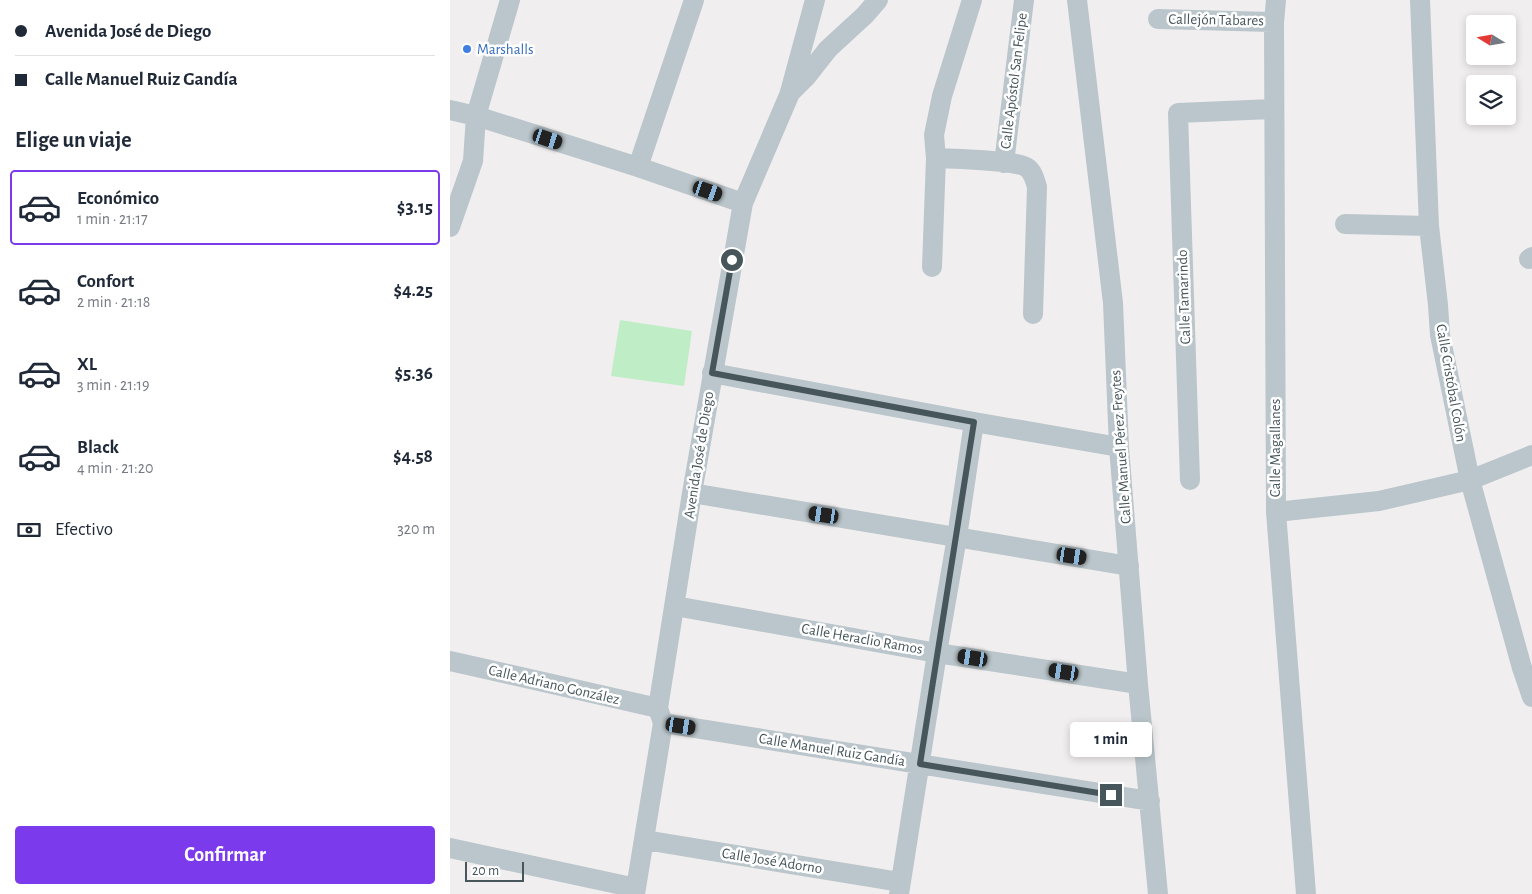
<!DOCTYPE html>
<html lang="es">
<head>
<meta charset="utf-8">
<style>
  body { margin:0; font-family:"Alegreya Sans",sans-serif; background:#f2f2f3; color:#1f2937; height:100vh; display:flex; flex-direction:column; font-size:19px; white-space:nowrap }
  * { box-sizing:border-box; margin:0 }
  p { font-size:16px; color:#747a83 }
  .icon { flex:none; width:28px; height:28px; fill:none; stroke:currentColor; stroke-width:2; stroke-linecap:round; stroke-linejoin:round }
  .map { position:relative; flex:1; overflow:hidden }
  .drawer { display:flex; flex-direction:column; background:#fff; width:450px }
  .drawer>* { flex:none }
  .hud { display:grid; align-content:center; height:110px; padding:0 15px; background:#fff }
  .needle { width:32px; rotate:281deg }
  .fabs { position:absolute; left:1016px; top:15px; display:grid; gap:10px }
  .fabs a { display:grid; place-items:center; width:50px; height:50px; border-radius:5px; background:#fff; box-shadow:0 2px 8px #0003; font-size:25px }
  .scale { position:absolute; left:15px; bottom:12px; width:59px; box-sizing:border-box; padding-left:5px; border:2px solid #47565b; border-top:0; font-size:14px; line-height:18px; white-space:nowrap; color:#47565b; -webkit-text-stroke:4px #fff; paint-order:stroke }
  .end { position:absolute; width:22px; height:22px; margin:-11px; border:6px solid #47565b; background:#fff; box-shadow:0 0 0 2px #fff }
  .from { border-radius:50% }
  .bubble { position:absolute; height:35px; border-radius:5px; background:#fff; box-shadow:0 2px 8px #0003; font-size:16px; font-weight:700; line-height:35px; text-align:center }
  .car { position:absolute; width:15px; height:30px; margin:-15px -8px; border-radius:6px; box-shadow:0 0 4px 1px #0007; background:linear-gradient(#222 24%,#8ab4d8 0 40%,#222 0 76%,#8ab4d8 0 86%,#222 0) }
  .hud b { display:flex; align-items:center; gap:18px; height:48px; font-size:19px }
  .hud b+b { border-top:1px solid #e0e1e3 }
  .hud i { width:12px; height:12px; background:#1f2937 }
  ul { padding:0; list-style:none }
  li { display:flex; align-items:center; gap:15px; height:75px; margin:0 10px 8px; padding:0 5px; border:2px solid transparent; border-radius:5px }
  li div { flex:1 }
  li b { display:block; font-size:19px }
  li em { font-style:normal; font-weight:700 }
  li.selected { border-color:#7c3aed }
  li>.icon { width:45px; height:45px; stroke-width:1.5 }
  h2 { padding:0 15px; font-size:22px; line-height:60px }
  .pay { display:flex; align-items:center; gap:12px; height:55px; padding:0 15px; font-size:19px }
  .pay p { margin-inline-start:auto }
  .cta { display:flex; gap:10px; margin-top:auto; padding:10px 15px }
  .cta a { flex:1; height:58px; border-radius:5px; background:#7c3aed; color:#fff; font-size:20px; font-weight:700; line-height:58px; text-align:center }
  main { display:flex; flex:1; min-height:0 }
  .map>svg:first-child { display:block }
  .green { fill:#beedc6 }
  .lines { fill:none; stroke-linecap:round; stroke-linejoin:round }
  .minor { stroke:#bac6cb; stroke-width:20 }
  .route { stroke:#47565b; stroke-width:6 }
  .shop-dot { fill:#3f7fe0; stroke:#fff; stroke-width:2 }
  .labels { text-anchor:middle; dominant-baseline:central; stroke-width:5; stroke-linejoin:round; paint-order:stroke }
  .street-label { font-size:15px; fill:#47565b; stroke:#fff }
  .shop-label { font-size:15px; fill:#366cbe; stroke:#fff; text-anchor:start }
</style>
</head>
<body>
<main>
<section class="drawer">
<div class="hud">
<b><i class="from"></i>Avenida José de Diego</b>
<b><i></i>Calle Manuel Ruiz Gandía</b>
</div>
<h2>Elige un viaje</h2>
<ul>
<li class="selected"><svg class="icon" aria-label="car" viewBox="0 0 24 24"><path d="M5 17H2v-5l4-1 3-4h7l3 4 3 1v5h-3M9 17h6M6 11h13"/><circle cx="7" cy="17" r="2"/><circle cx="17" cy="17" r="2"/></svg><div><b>Económico</b><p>1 min · 21:17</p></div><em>$3.15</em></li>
<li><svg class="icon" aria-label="car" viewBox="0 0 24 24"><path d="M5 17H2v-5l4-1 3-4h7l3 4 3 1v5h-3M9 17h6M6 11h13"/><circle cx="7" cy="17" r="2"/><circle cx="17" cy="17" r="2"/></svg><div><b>Confort</b><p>2 min · 21:18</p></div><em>$4.25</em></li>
<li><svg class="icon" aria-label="car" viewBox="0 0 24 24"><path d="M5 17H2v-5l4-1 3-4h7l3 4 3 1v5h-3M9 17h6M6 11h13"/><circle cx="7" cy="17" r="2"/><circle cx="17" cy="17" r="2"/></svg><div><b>XL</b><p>3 min · 21:19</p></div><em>$5.36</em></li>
<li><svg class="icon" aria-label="car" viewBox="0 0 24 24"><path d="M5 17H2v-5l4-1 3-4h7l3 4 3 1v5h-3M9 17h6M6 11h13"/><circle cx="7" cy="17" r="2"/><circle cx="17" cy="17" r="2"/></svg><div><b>Black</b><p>4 min · 21:20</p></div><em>$4.58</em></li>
</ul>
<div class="pay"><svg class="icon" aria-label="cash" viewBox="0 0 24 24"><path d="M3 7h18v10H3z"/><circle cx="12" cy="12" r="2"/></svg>Efectivo<p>320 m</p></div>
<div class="cta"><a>Confirmar</a></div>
</section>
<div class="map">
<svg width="1082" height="894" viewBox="0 0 1082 894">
  <rect width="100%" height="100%" fill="#f1eeef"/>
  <path class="green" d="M170,320L242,331L234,386L161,376Z"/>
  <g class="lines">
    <path class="minor" d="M627,0L663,303L669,447L688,684L708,894
      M826,0L824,22L826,512L856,894
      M970,0L979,226L988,305L990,335L1020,480L1072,668L1082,697
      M708,19L824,22
      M340,92L365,0
      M0,110L26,116L188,167L293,203
      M486,158C504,159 563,160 576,167C583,171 585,180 587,187L583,314
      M554,163L574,0
      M188,167L244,0
      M895,224L979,226
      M0,227L23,161L26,116L60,0
      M1079,259L1082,257
      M482,267L486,158L484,135L492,96L522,0
      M262,373L524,422L669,447
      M740,480L728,113L824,109
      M242,493L679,566
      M826,512L929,501L1020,480L1082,455
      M225,606L487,653L688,684
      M0,661L208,708
      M213,723L700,801
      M195,840L450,882
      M0,848L186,888
      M185,894L213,723L208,708L242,493L293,203L340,93L356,77L378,49L415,15L428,0
      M449,894L487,653L507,537L524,422"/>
  </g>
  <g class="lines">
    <path class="route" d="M282,260L262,373L524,422L470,764L661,795"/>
  </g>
  <circle class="shop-dot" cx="17" cy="49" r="5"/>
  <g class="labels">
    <g class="street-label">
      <text transform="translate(766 20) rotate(1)">Callejón Tabares</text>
      <text transform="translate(564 81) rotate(-83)">Calle Apóstol San Felipe</text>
      <text transform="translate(734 297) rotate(-92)">Calle Tamarindo</text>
      <text transform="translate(1001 383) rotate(80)">Calle Cristóbal Colón</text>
      <text transform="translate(671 447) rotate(-94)">Calle Manuel Pérez Freytes</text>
      <text transform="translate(825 448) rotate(-90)">Calle Magallanes</text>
      <text transform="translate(249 455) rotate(-81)">Avenida José de Diego</text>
      <text transform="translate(412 639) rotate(10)">Calle Heraclio Ramos</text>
      <text transform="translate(104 685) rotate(13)">Calle Adriano González</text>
      <text transform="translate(382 750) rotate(9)">Calle Manuel Ruiz Gandía</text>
      <text transform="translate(322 861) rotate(9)">Calle José Adorno</text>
    </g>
    <g class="shop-label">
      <text x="27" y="49">Marshalls</text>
    </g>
  </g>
</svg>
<div class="fabs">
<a><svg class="needle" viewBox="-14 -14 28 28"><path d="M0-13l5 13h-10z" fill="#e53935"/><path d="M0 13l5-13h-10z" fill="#747a83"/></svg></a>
<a><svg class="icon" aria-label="layers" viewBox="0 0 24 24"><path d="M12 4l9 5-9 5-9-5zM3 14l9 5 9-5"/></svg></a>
</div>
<div class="scale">20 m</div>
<i class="end from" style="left:282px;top:260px"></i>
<i class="end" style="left:661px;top:795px"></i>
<div class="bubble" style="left:620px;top:722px;width:82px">1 min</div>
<i class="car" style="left:98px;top:139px;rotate:108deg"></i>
<i class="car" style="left:258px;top:191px;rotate:109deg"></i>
<i class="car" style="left:374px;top:515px;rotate:279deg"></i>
<i class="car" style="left:622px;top:556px;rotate:99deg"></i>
<i class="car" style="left:523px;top:658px;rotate:279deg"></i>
<i class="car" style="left:614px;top:672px;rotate:279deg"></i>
<i class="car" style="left:231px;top:726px;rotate:99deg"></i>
</div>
</main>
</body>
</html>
